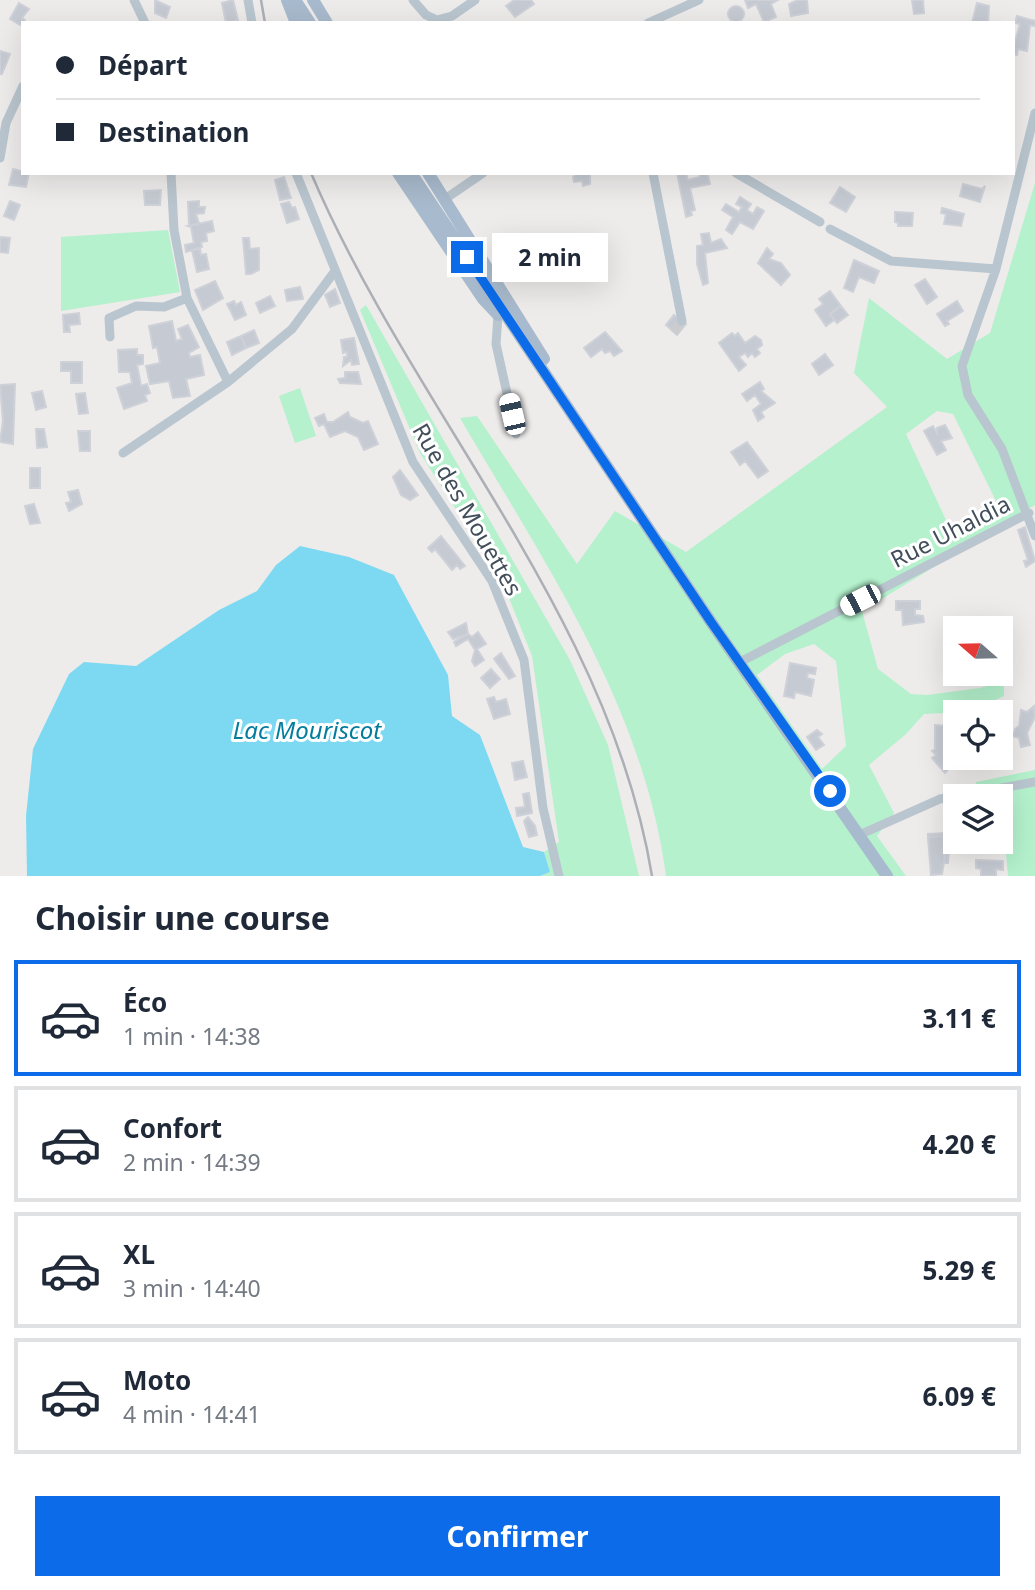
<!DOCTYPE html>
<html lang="fr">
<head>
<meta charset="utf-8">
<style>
  body { margin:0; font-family:"Noto Sans",sans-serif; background:#f6f6f7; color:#1f2937; height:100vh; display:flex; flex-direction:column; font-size:26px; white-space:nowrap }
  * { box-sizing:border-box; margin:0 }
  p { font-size:23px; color:#747a83 }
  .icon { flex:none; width:38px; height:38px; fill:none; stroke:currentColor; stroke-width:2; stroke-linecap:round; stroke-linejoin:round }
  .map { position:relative; height:876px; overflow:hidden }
  .drawer { display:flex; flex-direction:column; background:#fff; flex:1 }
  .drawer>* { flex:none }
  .guide { position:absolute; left:21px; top:21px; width:994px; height:154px; border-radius:0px; box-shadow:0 7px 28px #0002; display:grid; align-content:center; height:154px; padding:0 35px; background:#fff }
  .needle { width:46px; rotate:290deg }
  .controls { position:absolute; left:943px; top:616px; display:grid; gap:14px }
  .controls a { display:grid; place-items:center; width:70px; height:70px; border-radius:0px; background:#fff; box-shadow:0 7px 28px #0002; font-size:35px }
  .end { position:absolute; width:32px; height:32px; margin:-16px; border:9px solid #0b6be8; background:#fff; box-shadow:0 0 0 4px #fff }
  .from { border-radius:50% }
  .bubble { position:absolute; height:49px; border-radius:0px; background:#fff; box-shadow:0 7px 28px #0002; font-size:23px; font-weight:700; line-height:49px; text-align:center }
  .car { position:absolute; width:21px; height:42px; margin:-21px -10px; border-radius:9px; box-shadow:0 0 5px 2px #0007; background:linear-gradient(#fff 24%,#345 0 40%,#fff 0 76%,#345 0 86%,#fff 0) }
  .guide b { display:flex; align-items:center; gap:24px; height:66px; font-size:26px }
  .guide b+b { border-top:2px solid #e0e1e3 }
  .guide i { width:18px; height:18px; background:#1f2937 }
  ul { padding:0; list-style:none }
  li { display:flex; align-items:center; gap:21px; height:116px; margin:0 14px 10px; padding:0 21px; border:4px solid #e0e1e3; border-radius:0px }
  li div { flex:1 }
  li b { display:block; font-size:26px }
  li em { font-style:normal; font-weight:700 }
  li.selected { border-color:#0b6be8 }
  li>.icon { width:63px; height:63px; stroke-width:1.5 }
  h2 { padding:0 35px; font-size:32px; line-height:84px }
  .primary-button { display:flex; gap:14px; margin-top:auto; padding:14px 35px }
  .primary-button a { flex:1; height:80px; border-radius:0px; background:#0b6be8; color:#fff; font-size:28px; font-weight:700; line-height:80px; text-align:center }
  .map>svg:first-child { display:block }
  .green { fill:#b4f1cc; fill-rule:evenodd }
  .water { fill:#7dd9f2 }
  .building { fill:#c6cad2; stroke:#ced1d8; stroke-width:2 }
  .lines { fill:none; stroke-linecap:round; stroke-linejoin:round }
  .minor-tunnel { stroke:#ccccce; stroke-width:9; stroke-dasharray:9 4.5; stroke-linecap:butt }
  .minor { stroke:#bac6cf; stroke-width:9 }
  .major { stroke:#a8bacd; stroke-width:12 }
  .rail { stroke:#acb0b6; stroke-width:2.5 }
  .route { stroke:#0b6be8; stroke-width:9 }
  .labels { text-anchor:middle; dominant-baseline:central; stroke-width:6; stroke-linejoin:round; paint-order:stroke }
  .street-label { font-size:23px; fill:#424e5a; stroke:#fff }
  .water-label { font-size:24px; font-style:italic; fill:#047d9d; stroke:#fff }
</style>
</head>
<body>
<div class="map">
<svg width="1035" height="876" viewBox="0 0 1035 876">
  <rect width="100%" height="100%" fill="#eeebeb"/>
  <path class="green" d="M1035,183V505L862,611L878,669L911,694L927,695L980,688L1004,681V696L969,712L924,714L906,734L869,765L894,813L877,836L906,876H666C644,707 544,562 460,418L477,416L577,564L615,511L686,552L887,407L854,373L869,298L947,359L990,333ZM937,411L953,414L996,501L952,533L906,434ZM814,644L836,661L846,746L822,769L757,675L785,654Z
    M168,230L180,292L61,311V237Z
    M366,305L570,660L608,745L639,876H540L550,872L544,852L559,842L532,656L503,583L420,453L360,310Z
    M300,388L316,436L295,443L279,396Z
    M1035,770V876H1008L1001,796H976V782Z"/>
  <path class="water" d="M300,546L349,557L394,575L448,675L452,716L480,735L523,847L544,852L550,872L540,876H27L26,816L33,749L69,674L84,662L136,666L219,610L257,591L276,565Z"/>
  <path class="building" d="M155,0L170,7L166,18L155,13Z
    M233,0L238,20L226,23L222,3Z
    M514,0H531L534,4L515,17L506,6Z
    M778,0L771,4L776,17L764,22L756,4L748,8L745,0Z
    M798,0H807L808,13L791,16L789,4Z
    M912,0H923L924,13L914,14Z
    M19,3L29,9L22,18L25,20L22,26L10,19Z
    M977,3L989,6L988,23H972Z
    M728 14a8 8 0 1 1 16 0a8 8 0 1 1-16 0Z
    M1017,16L1035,21V26L1030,25L1027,51L1018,49L1017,55L1013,54V49L1020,24L1015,23Z
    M0,51L10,54L2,74H0Z
    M13,169L29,173L26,187L9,185Z
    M577,173H590V184L583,186L582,181L574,182L573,177Z
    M677,173H686L688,180L700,177L699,173L708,175L710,184L690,188L695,210L691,211L692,215L686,217Z
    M284,177L291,198L280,200L275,180Z
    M963,184L982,189L985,186L980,202L960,196Z
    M840,187L855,197L846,212L830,203Z
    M161,190L160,205H145L144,191Z
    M740,197L751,204L747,210L753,214L757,207L764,211L753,229L740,222L732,234L726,230L733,217L722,210L726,204L739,212L742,207L736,204Z
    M10,201L20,205L14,220L4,216Z
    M199,201V207H205L204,213L196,214L199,224L189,226L188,202Z
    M289,202L292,208L295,207L299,219L287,223L281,204Z
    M942,208L964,214L961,226L944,224L946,214L941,213Z
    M895,212L913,213L912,226H898V223L895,222Z
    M212,221L214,231L206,233L207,241L201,242L202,247L186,252L185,245L194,243L191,227L188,226Z
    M709,233L711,243L721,239L727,248L705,253L708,283L703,285L697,264V246L703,245L701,234Z
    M0,237L10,238L8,253L0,252Z
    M243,238H249L250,249L259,248V270L251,274H246Z
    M767,248L773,254L769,259L781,263L790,275L781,285L758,263Z
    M200,249L201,255L206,254L209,269L197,272L192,250Z
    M854,260L879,271L874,283L859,277L853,292L844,288Z
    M925,279L937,297L927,304L915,285Z
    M215,281L223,298L203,310L195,290Z
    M300,287L303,299L287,301L285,290Z
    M335,289L340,303L330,307L325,295Z
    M830,291L841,306L830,314L834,320L826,326L815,310L823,304L819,299Z
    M270,296L275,306L260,313L256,303Z
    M234,301L236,305L241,302L246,315L235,320L227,304Z
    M957,301L963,311L947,321L949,324L945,326L937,314Z
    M841,306L848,315L837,323L830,314Z
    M79,313L80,324L69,325L70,332H64L63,315Z
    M674,315L686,324L677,335L666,325Z
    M172,321L176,341L182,339L178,329L188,325L199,347L189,353L190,357L200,355L204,375L186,379L190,396L173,398L169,381L150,384L146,366L160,363L157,347L153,348L149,326Z
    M254,330L259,343L246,348L241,336Z
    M605,332L622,351L614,356L610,351L605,353L602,349L591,357L584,348Z
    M732,333L735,336L738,333L745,343L755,336L761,340L762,345L757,349L760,353L755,357L752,353L748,357L745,353L739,357L746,365L739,371L719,343Z
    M241,336L246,348L232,355L227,342Z
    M354,338L359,364L352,365L351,360L343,366L344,357H347V352L343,353L341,340Z
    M137,349V355H143V364L137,365L140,380L141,386L147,384L150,393L145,395L147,401L124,409L117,388L132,383L130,372H119L118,350Z
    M825,354L833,365L819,375L812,364Z
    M61,362H82V383H71V371H61Z
    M345,372H358L361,384L340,383L338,379L345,378Z
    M760,382L764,389L761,391L775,403L761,412L764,417L758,421L753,410L761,404L755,395L747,401L742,394Z
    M15,384L13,444L0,442L3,421L0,385Z
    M42,391L46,407L36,410L32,393Z
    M85,393L88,413L79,414L76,394Z
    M348,412L350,417L363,423L368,421L378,444L364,450L358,437L345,431L330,437L324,424L319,426L315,418L324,414L327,422H333Z
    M945,425L952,438L941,441L946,450L937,455L924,431L933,426L937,433V428Z
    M36,429H44L47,447L37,448Z
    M78,431H90V451H80Z
    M747,442L768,471L758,478L745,461L740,465L731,452Z
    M30,468H40V488H30Z
    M400,470L418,495L410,500L401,495L393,477Z
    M78,490L82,504L69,511L66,503L71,502L68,492Z
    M34,504L40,523L30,524L25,506Z
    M1025,527L1035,561L1026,567L1024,561L1028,560L1018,530Z
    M441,536L465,566L460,569L457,565L452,570L435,549L432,552L428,548Z
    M896,601H920V609H915V615L923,616L924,622L903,625L902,610H896Z
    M466,623L468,634L453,639L448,632Z
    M478,632L486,644L477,649L484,660L475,666L472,661L475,650L468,639L456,646L454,642L468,634L472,637Z
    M501,653L515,676L509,679L494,659Z
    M790,663L816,668L815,674L808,673L807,678L814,680L811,696L795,692L794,698L784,696Z
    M491,669L500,679L490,688L481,678Z
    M494,697L496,702L506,699L510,714L494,719L487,699Z
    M1034,706L1035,717L1027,733L1030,745L1021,747L1019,738L1013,736L1015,729L1019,726L1021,710L1027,712Z
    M935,725L947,726L946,746L958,758L945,773L932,758L936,755L932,751L935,749Z
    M817,730L822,734L818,737L824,745L816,750L807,737Z
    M523,761L527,777L515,780L512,763Z
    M529,793L532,813L517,816L516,808L525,807L523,794Z
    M528,817L535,826L537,835L529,837L524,821Z
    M946,833L949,851L948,863H945L943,836L928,837V834Z
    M943,836L946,850L942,874L931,875L928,837Z
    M976,860L1003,861V870L996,869V876H981V869L976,868Z"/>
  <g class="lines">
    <path class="minor-tunnel" d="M674,332L682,321"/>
    <path class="minor" d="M134,0L145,23
      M248,0L252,23
      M413,0L426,15L437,20L452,16L475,0
      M648,23L699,0
      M1035,113L996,269L962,366L968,395L1002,449L1035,536
      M0,158L6,123L23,86
      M171,173L174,230L187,298L228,382
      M296,173L413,462L492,581L524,660L543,808L559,876
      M653,173L682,321
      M736,173L820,222
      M445,199L483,173
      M830,229L891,261L996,269
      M498,315L496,344L516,434
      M110,337L109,318L136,306L164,307L187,298
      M123,453L228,382L292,329L335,271
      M740,662L1029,513
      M859,835L940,799L1035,782"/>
    <path class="major" d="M287,0L296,23
      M295,0L310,23
      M313,0L327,23
      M398,173L483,299L498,315
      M411,173L711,622L887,876
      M428,173L544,359"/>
    <path class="rail" d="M261,0L265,23
      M311,173C413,412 609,614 652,876"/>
  </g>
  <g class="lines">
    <path class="route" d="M467,257L711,622L830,791"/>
  </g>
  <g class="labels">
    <g class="street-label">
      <text transform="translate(468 509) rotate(60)">Rue des Mouettes</text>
      <text transform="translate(950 531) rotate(-27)">Rue Uhaldia</text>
    </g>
    <g class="water-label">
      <text x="307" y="729">Lac Mouriscot</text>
    </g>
  </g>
</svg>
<div class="controls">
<a><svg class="needle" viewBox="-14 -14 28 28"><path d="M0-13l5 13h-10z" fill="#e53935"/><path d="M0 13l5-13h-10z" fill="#747a83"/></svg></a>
<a><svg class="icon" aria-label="locate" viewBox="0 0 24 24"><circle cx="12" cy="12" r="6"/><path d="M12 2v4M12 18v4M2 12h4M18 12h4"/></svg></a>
<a><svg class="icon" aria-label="layers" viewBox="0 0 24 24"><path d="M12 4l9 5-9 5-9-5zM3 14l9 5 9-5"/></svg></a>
</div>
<i class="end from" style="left:830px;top:791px"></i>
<i class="end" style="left:467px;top:257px"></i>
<div class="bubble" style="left:492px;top:233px;width:116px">2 min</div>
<i class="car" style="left:512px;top:414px;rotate:347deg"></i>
<i class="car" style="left:860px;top:600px;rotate:243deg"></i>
<div class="guide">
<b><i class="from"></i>Départ</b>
<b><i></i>Destination</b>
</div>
</div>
<section class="drawer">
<h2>Choisir une course</h2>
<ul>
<li class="selected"><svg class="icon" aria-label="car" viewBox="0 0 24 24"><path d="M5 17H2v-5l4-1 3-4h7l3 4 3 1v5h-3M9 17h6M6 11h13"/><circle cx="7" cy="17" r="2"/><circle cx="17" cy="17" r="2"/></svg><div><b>Éco</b><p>1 min · 14:38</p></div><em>3.11 €</em></li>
<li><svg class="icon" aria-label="car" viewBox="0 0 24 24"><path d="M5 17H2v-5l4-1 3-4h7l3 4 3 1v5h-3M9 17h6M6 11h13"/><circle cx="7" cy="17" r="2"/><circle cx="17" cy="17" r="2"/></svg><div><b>Confort</b><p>2 min · 14:39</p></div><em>4.20 €</em></li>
<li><svg class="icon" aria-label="car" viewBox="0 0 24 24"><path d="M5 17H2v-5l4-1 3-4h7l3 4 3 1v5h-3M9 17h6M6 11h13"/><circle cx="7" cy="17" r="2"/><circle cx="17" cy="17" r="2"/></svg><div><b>XL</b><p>3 min · 14:40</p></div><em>5.29 €</em></li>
<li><svg class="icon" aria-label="car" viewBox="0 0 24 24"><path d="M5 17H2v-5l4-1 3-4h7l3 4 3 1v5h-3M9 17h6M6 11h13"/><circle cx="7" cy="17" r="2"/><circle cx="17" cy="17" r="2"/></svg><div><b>Moto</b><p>4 min · 14:41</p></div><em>6.09 €</em></li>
</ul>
<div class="primary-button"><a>Confirmer</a></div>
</section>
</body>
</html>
